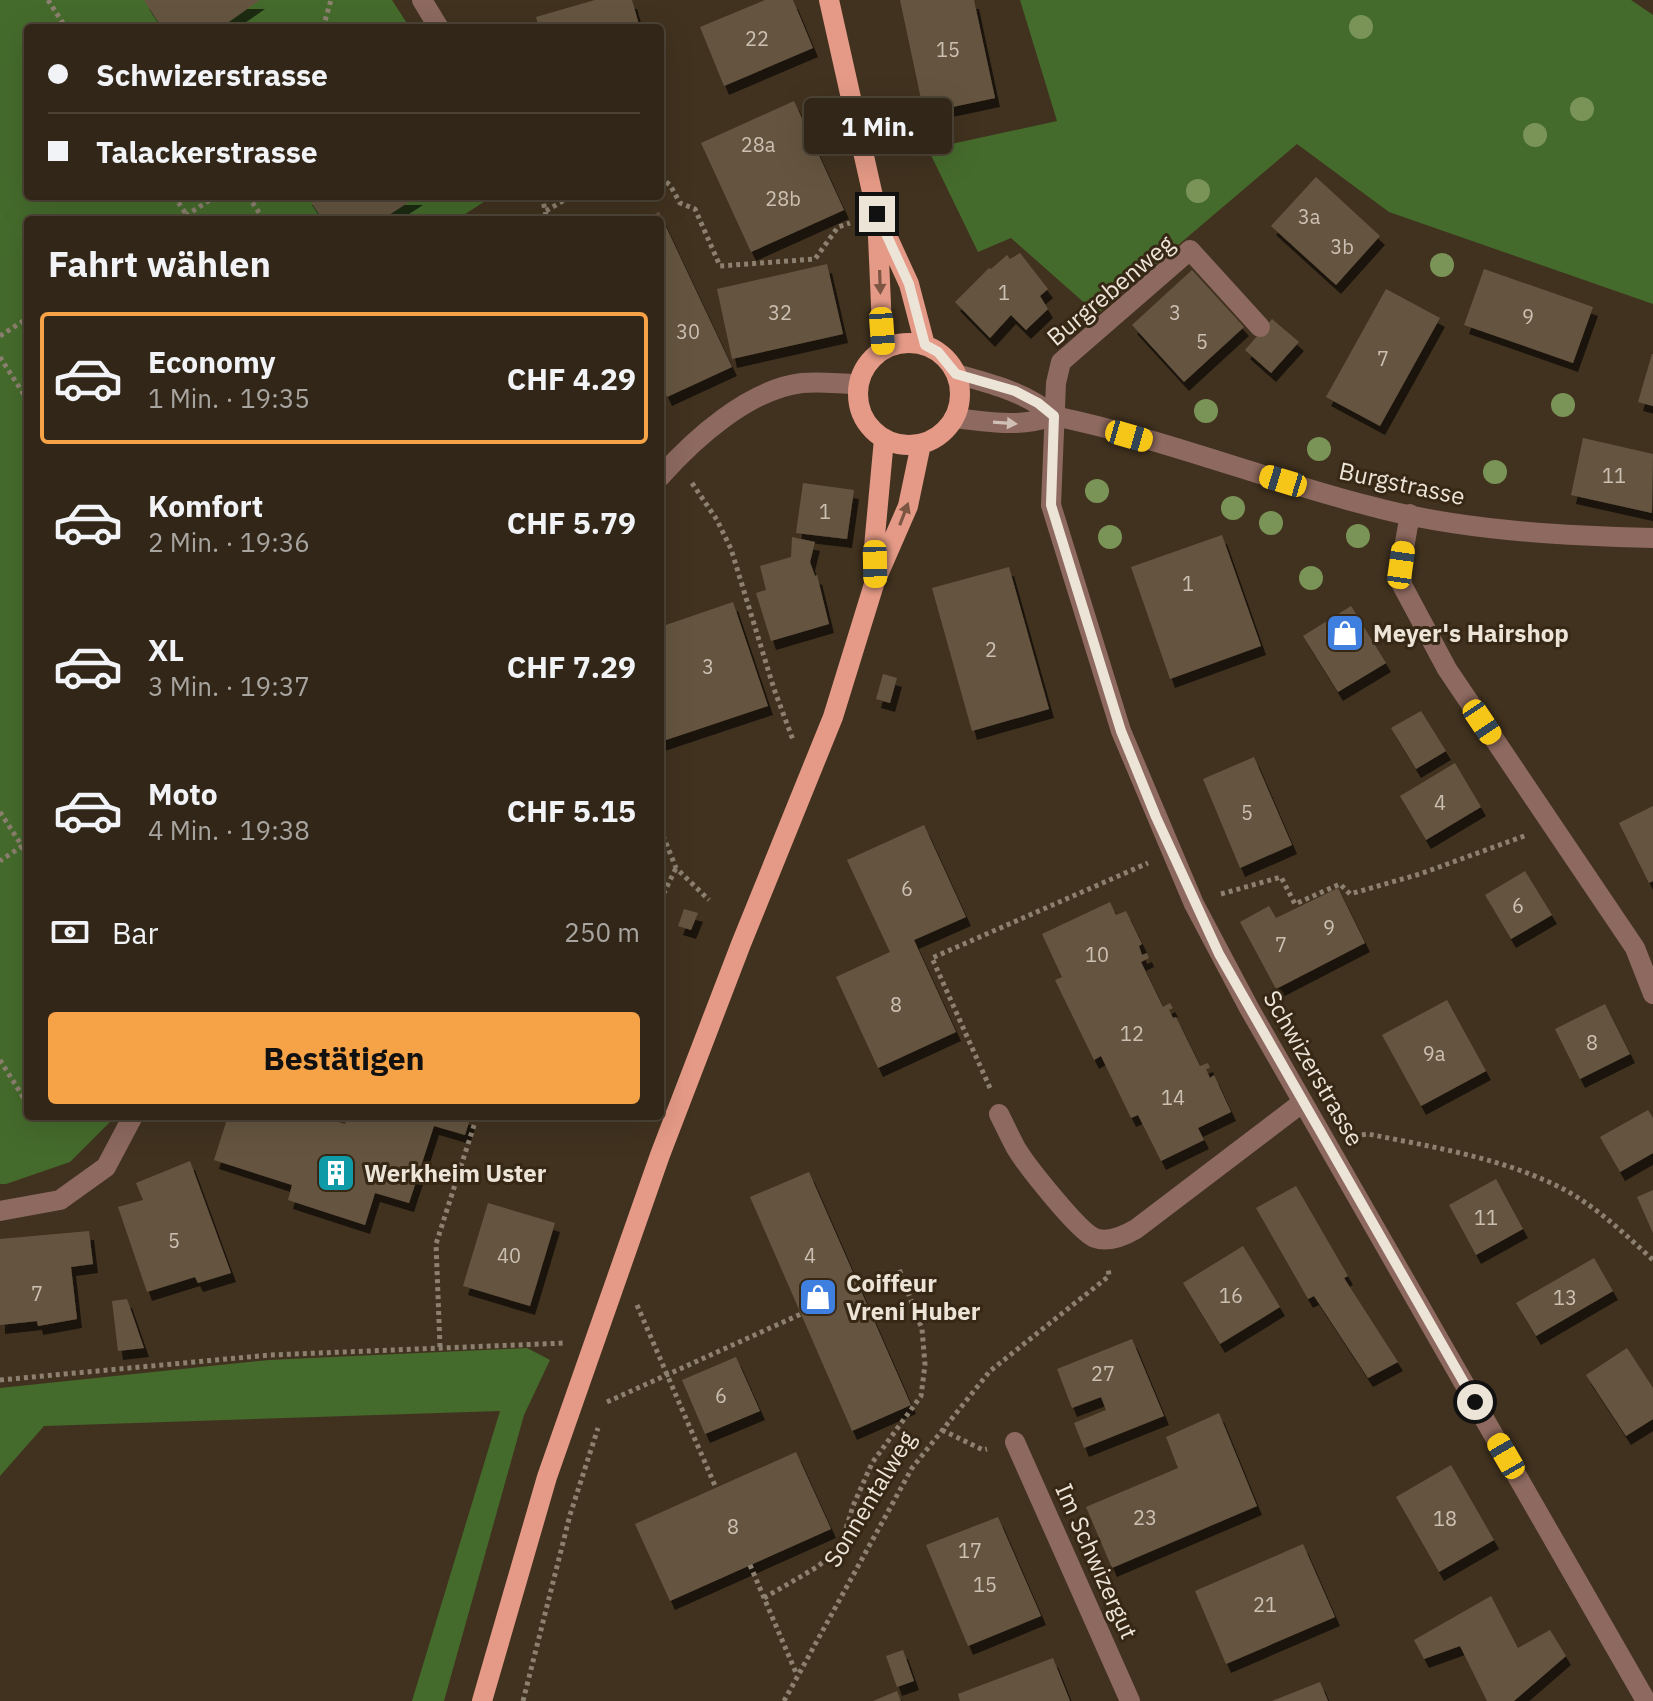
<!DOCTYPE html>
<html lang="de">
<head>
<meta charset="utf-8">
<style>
  body { margin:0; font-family:"IBM Plex Sans",sans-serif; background:#3d3224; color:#f1f3f6; height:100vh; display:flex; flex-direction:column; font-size:30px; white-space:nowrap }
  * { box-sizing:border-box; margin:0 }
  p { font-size:26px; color:#a8a5a1 }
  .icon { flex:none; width:44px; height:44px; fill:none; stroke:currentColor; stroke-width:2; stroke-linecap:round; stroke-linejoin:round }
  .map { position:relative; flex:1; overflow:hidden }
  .side { position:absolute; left:24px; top:216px; width:640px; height:904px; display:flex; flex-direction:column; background:#312617; border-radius:8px; box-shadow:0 8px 32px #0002,0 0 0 2px #4c4336 }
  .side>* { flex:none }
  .banner { position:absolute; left:24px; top:24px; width:640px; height:176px; border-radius:8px; box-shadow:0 8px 32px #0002,0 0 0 2px #4c4336; display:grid; align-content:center; height:176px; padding:0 24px; background:#312617 }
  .end { position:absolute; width:36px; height:36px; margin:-18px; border:10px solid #ede4d8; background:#111; box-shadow:0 0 0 4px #111 }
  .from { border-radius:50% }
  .bubble { position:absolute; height:56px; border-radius:8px; background:#312617; box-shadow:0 8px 32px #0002,0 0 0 2px #4c4336; font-size:26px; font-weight:700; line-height:56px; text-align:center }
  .car { position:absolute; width:24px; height:48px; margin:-24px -12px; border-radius:10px; box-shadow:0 0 6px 2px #0007; background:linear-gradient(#f5c518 24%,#345 0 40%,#f5c518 0 76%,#345 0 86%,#f5c518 0) }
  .banner b { display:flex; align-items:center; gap:28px; height:76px; font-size:30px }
  .banner b+b { border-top:2px solid #4c4336 }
  .banner i { width:20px; height:20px; background:#f1f3f6 }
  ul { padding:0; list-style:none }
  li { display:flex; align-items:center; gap:24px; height:132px; margin:0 16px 12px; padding:0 8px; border:4px solid transparent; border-radius:8px }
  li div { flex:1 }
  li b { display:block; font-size:30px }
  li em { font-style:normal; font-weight:700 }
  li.selected { border-color:#f6a246 }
  li>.icon { width:72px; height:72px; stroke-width:1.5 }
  h2 { padding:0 24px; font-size:36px; line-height:96px }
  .pay { display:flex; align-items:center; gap:20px; height:88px; padding:0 24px; font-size:30px }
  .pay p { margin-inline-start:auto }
  .cta { display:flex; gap:16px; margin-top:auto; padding:16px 24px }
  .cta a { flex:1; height:92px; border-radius:8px; background:#f6a246; color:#111; font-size:32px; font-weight:700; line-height:92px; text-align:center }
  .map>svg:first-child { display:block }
  .green { fill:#456b2c }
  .building { fill:#655541; filter:url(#shadow) }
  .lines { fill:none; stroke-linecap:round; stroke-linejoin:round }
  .path { stroke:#8c8070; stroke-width:5; stroke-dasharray:4 4; stroke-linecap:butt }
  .minor { stroke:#8d695f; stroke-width:20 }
  .major { stroke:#e49a86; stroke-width:20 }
  .tree { fill:#7a9457 }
  .oneway { fill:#7c5643 }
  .oneway2 { fill:#d0bfb4 }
  .route { stroke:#ede4d8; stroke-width:10 }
  .labels { text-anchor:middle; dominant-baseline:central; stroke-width:6; stroke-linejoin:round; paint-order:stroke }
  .number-label { font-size:20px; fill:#cbc0b2 }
  .street-label { font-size:24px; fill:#ede4d8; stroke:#372816 }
  .poi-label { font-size:24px; font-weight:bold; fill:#ede4d8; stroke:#372816; text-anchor:start }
</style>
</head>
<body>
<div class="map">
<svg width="1653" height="1701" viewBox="0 0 1653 1701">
  <defs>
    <filter id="shadow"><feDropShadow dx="5" dy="9" stdDeviation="0" flood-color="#0009"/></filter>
  </defs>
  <rect width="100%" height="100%" fill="#41321f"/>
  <path class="green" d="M0,0H392L410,28H28V196H493L456,220H28V1116H116L70,1162L6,1184H0Z
    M1020,0H1631L1653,15V304L1389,212L1297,144L1097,314L1011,238L978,252L928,149L1057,121Z
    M527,1348L550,1360L524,1415L444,1701H412L500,1411L44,1426L0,1476V1388L269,1360Z"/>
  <path class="building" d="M144,0H260L220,28H162Z
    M595,0H632L640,28H539L536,17Z
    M765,0H793L813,48L724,86L700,27Z
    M900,0H974L995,98L924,113Z
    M794,101L844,210L751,252L701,143Z
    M1316,177L1380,236L1336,285L1271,226Z
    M307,196H418L381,220H323Z
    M659,212L732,367L667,397L660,382V220H643Z
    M1020,253L1048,289L1040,296L1048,309L1026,330L1011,315L990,338L955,302L989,268L991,269L1007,255L1010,259Z
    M827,264L843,334L732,359L717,289Z
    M1484,269L1593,307L1573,363L1464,325Z
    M1192,270L1244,327L1184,382L1132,325Z
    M1386,289L1440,318L1380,426L1326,397Z
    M1272,319L1299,342L1271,373L1245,350Z
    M1652,354H1653V406L1638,402Z
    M1583,438L1653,454L1652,513L1571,495Z
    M803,483L854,490L847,539L796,533Z
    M1222,535L1261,646L1170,679L1131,567Z
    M792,537L815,542L810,562L815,576L817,575L829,624L771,641L756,593L766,590L760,566L791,557Z
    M1009,567L1049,709L972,731L932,588Z
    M733,602L768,706L660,742V627Z
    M1351,606L1386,663L1338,692L1303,636Z
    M883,674L897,678L890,703L876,699Z
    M1421,711L1446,751L1416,769L1391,728Z
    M1254,757L1292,845L1240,868L1203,779Z
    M1455,763L1481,807L1426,840L1400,796Z
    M1653,806V881L1649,883L1619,823Z
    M924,825L966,917L914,940L956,1032L878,1068L836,977L890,952L847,860Z
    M1525,871L1552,915L1511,939L1485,895Z
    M1338,888L1365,943L1276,989L1240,922L1269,906L1276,918Z
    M1110,902L1116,915L1126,911L1142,944L1139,946L1142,955L1147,953L1149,958L1141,962L1163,1007L1170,1003L1173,1008L1169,1010L1173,1018L1176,1017L1200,1066L1208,1063L1210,1068L1206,1069L1210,1078L1214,1075L1231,1112L1198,1128L1204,1140L1161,1161L1138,1115L1131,1118L1101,1056L1094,1060L1055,980L1062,977L1042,934Z
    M684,909L698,913L691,930L678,926Z
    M1447,1000L1486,1071L1421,1106L1382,1035Z
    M1605,1004L1630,1054L1580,1079L1555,1029Z
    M1648,1110L1653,1118V1153L1620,1172L1600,1137Z
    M228,1116H319L345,1124L348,1116H471L465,1135L434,1126L409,1203L375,1193L365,1225L288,1200L292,1185L214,1160Z
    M190,1161L231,1273L198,1283L195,1277L147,1292L118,1207L143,1200L136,1183Z
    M809,1172L911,1405L852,1431L750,1197Z
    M1496,1179L1523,1229L1476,1255L1449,1205Z
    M1296,1186L1348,1276L1344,1278L1398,1362L1368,1378L1314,1296L1308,1299L1256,1208Z
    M1653,1190V1233L1637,1197Z
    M488,1203L555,1223L530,1306L463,1286Z
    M89,1231L93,1264L71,1267L77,1319L38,1326L37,1321L0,1325V1239Z
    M1243,1246L1280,1307L1220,1344L1183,1283Z
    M1594,1258L1613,1291L1536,1336L1516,1303Z
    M127,1299L144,1348L118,1351L112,1301Z
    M1132,1339L1164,1416L1084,1448L1074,1423L1106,1410L1101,1397L1072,1408L1057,1369Z
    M1627,1348L1653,1388V1419L1626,1436L1586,1375Z
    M736,1357L760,1411L705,1434L682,1380Z
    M1219,1413L1257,1506L1112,1568L1086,1507L1178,1468L1166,1437Z
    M796,1452L831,1529L670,1601L635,1524Z
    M1451,1465L1494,1540L1439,1572L1396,1497Z
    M998,1517L1041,1616L968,1646L926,1545Z
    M1303,1544L1335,1617L1226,1664L1195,1591Z
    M1491,1596L1518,1648L1550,1630L1566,1656L1514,1701H1487L1460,1646L1424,1659L1414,1640Z
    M903,1650L914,1681L897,1687L886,1656Z
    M1053,1658L1070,1701H960L958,1694Z
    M1320,1682L1328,1701H1272Z
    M897,1691L901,1701H873Z"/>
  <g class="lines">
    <path class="path" d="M48,0L66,28
      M323,28L331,0
      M660,177L670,185L680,203L695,209L720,266L815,259L838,227L850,223
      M174,196L190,220
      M248,196L264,220
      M542,196L547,220
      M546,211L571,196
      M179,220L216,196
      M0,336L28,318
      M0,357L28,401
      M692,483L717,520L731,549L774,689L793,740
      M0,812L22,846L0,861
      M660,828L676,868L709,900
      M28,844L22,846L28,857
      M1221,894L1281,877L1295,904L1340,884L1350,894L1420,874L1527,835
      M660,901L676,868
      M0,1060L25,1100L28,1098
      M990,1088L932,958L1148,863
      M565,1116L574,1119
      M1354,1136L1368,1134C1433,1147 1508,1159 1567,1191C1600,1210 1626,1235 1653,1260
      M637,1305L716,1488
      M440,1347L436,1244L477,1116
      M0,1380L270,1355L565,1343
      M607,1402L801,1314
      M942,1430L983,1450L987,1449
      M750,1565L797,1675
      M764,1598L817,1567L840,1548L853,1506L872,1463L921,1396L925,1365L922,1329L899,1269
      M523,1701L570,1515L598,1428
      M784,1701L912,1468L990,1371L1109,1276L1108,1267"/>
    <path class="minor" d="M422,0L439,28
      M1260,327L1190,250L1061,362L1056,383L1051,505L1121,731L1194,904L1249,1008L1646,1701
      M956,374C992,384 1025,392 1054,416
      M954,418C991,422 1018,428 1054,416C1161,438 1264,479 1370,506C1458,530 1562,536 1653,538
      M660,477C694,439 749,389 802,383C821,381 840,384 858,384
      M1410,514L1401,565L1402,585L1447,669L1635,948L1653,994
      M999,1114C1005,1126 1010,1137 1016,1148C1026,1165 1079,1232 1095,1238C1109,1243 1124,1236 1136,1229L1303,1102
      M0,1211L60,1200L106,1167L133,1116
      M1015,1442L1130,1701"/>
    <path class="major" d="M829,0L877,214L883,350
      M882,225L909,284L925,345
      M858 394a51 51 0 1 1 102 0a51 51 0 1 1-102 0Z
      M877,577L908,506L921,444
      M482,1701L547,1477L660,1155L741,944L833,717L875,581L874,547L884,439"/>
  </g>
  <g class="tree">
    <circle cx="1361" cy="27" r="12"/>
    <circle cx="1582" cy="109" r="12"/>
    <circle cx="1535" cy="135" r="12"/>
    <circle cx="1198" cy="191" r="12"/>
    <circle cx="1442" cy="265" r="12"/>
    <circle cx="1563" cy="405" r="12"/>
    <circle cx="1206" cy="411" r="12"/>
    <circle cx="1319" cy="449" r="12"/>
    <circle cx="1495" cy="472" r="12"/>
    <circle cx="1097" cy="491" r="12"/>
    <circle cx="1233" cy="508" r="12"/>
    <circle cx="1271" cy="523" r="12"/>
    <circle cx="1358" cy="536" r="12"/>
    <circle cx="1110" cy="537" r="12"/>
    <circle cx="1311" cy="578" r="12"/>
  </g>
  <defs><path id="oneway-solid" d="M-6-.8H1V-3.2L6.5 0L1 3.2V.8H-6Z" transform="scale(2)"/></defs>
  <g class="oneway">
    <use href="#oneway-solid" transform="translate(880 282) rotate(88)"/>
    <use href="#oneway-solid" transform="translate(904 514) rotate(-69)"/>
  </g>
  <use class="oneway2" href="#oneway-solid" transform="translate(1005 423) rotate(4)"/>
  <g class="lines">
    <path class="route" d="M877,214L909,284L925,345L938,352L956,374L1015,391L1038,403L1054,416L1051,505L1121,731L1156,817L1219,954L1475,1402"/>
  </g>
  <defs>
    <g id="shop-square" transform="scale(2)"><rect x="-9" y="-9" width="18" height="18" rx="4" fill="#3f7fe0" stroke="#372816"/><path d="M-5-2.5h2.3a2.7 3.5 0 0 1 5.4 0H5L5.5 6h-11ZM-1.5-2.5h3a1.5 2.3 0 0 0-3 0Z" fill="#fff"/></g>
    <g id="building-square" transform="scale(2)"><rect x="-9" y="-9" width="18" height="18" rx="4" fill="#0f9aa8" stroke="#372816"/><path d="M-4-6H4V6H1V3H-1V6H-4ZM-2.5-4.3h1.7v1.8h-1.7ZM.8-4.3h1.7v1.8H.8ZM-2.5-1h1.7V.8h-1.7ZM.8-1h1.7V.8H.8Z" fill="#fff"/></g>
  </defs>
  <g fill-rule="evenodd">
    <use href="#shop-square" x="1345" y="633"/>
    <use href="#building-square" x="336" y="1173"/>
    <use href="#shop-square" x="818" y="1297"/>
  </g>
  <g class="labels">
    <g class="number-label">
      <text x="757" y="38">22</text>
      <text x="948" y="49">15</text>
      <text x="758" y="144">28a</text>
      <text x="783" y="198">28b</text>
      <text x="1309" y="216">3a</text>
      <text x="1342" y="246">3b</text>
      <text x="1004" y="292">1</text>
      <text x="780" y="312">32</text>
      <text x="1175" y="312">3</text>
      <text x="1528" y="316">9</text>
      <text x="688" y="331">30</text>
      <text x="1202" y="341">5</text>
      <text x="1383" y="358">7</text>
      <text x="1614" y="475">11</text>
      <text x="825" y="511">1</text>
      <text x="1188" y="583">1</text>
      <text x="991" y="649">2</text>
      <text x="708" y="666">3</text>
      <text x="1440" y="802">4</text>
      <text x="1247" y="812">5</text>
      <text x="907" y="888">6</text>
      <text x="1518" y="905">6</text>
      <text x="1329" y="927">9</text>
      <text x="1281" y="944">7</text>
      <text x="1097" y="954">10</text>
      <text x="896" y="1004">8</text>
      <text x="1132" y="1033">12</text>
      <text x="1592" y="1042">8</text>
      <text x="1434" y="1053">9a</text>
      <text x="1173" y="1097">14</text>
      <text x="1486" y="1217">11</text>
      <text x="174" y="1240">5</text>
      <text x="509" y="1255">40</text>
      <text x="810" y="1255">4</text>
      <text x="37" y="1293">7</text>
      <text x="1231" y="1295">16</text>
      <text x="1565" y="1297">13</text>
      <text x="1103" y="1373">27</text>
      <text x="721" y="1395">6</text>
      <text x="1145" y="1517">23</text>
      <text x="1445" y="1518">18</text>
      <text x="733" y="1526">8</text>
      <text x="970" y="1550">17</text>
      <text x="985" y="1584">15</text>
      <text x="1265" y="1604">21</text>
    </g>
    <g class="street-label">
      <text transform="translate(1110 290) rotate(-40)">Burgrebenweg</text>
      <text transform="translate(1402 483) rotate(12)">Burgstrasse</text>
      <text transform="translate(1314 1068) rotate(60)">Schwizerstrasse</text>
      <text transform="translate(869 1499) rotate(-59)">Sonnentalweg</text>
      <text transform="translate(1097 1561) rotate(66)">Im Schwizergut</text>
    </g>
    <g class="poi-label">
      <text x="1373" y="633">Meyer's Hairshop</text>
      <text x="364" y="1173">Werkheim Uster</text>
      <text x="846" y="1283">Coiffeur<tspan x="846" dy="28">Vreni Huber</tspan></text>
    </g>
  </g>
</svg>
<i class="end from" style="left:1475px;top:1402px"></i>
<i class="end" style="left:877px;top:214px"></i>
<div class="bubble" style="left:804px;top:98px;width:148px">1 Min.</div>
<i class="car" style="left:882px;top:331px;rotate:176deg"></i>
<i class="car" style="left:1129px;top:436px;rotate:106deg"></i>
<i class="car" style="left:1283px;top:481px;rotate:287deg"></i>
<i class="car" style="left:875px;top:564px;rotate:179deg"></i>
<i class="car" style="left:1401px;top:565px;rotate:8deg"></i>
<i class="car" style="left:1482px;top:722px;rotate:146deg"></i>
<i class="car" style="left:1506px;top:1456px;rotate:330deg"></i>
<div class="banner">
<b><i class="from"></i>Schwizerstrasse</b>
<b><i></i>Talackerstrasse</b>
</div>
<section class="side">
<h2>Fahrt wählen</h2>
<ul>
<li class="selected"><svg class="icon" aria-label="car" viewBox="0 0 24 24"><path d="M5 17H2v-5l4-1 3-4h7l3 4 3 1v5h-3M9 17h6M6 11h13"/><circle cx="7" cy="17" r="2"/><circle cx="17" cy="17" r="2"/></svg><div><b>Economy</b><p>1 Min. · 19:35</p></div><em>CHF 4.29</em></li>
<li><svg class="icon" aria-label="car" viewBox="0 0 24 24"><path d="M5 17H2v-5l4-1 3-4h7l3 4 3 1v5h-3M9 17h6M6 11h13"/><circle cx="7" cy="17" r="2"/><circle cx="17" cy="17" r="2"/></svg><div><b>Komfort</b><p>2 Min. · 19:36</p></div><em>CHF 5.79</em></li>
<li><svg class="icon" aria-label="car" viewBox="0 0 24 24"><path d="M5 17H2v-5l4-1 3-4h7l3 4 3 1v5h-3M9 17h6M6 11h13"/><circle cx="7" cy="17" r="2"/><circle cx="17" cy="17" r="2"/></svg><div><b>XL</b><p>3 Min. · 19:37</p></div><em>CHF 7.29</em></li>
<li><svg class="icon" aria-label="car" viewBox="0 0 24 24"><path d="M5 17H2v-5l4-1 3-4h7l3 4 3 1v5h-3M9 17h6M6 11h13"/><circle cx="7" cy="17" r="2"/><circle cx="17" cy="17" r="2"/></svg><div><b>Moto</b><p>4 Min. · 19:38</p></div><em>CHF 5.15</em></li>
</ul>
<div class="pay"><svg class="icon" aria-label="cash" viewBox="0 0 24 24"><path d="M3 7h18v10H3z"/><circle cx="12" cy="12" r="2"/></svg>Bar<p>250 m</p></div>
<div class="cta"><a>Bestätigen</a></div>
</section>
</div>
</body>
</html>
